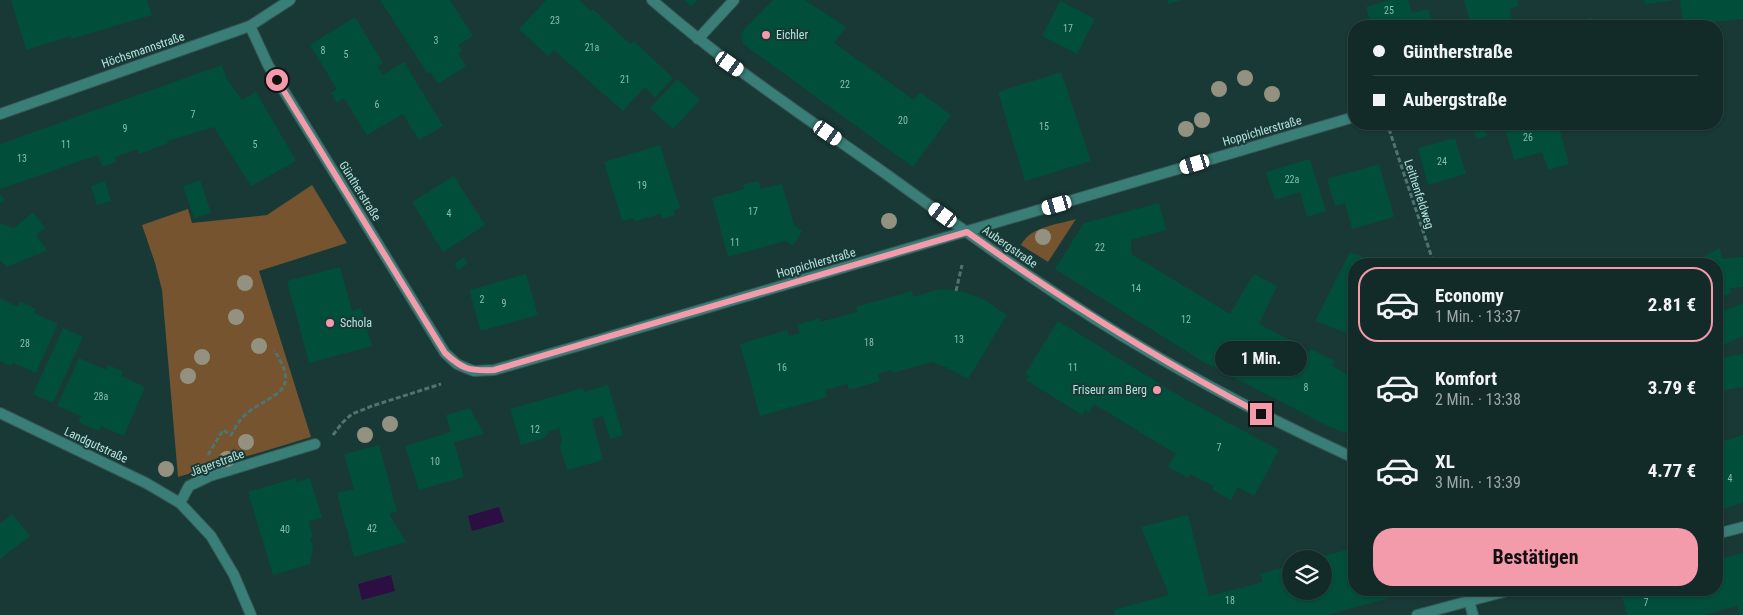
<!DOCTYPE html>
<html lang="de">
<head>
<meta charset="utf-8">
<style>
  body { margin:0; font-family:"Roboto Condensed",sans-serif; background:#1c3330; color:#f1f3f6; height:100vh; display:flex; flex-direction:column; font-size:19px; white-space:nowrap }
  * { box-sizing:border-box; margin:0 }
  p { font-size:16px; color:#9da7a8 }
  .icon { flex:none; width:28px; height:28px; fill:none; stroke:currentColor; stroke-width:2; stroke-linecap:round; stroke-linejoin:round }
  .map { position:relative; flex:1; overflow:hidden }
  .panel { position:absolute; left:1348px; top:258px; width:375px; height:338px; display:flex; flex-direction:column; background:#132b28; border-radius:20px; box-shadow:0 1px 4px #0004,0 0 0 1px #324745 }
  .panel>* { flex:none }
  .hud { position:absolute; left:1348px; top:20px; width:375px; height:110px; border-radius:20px; box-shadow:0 1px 4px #0004,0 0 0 1px #324745; display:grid; align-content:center; height:110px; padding:0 25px; background:#132b28 }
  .buttons { position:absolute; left:1282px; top:550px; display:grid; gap:10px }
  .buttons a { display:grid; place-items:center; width:50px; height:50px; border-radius:50%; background:#132b28; box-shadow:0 1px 4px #0004,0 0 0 1px #324745; font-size:25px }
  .end { position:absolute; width:22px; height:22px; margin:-11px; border:6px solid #f39aab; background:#111; box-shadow:0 0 0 2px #111 }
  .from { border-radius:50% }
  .bubble { position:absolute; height:35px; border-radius:18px; background:#132b28; box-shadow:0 1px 4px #0004,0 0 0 1px #324745; font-size:16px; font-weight:700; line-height:35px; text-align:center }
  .car { position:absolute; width:15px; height:30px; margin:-15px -8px; border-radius:6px; box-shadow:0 0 4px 1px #0007; background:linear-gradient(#fff 24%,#345 0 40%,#fff 0 76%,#345 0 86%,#fff 0) }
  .hud b { display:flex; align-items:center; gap:18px; height:48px; font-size:19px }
  .hud b+b { border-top:1px solid #324745 }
  .hud i { width:12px; height:12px; background:#f1f3f6 }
  ul { padding:9px 0 0; list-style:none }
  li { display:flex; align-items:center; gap:15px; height:75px; margin:0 10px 8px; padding:0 15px; border:2px solid transparent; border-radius:20px }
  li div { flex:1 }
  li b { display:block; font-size:19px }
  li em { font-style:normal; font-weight:700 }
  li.selected { border-color:#f39aab }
  li>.icon { width:45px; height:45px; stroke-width:1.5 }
  .primary-button { display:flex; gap:10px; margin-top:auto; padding:10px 25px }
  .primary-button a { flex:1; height:58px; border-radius:20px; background:#f39aab; color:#111; font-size:20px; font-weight:700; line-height:58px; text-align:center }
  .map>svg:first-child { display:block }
  .green { fill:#75542f }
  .water { fill:#2d0e42 }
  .building { fill:#014f3a }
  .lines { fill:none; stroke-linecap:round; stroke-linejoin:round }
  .minor-casing { stroke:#355754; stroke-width:12 }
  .tertiary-casing { stroke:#355754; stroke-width:12 }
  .path { stroke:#4f7470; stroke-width:3; stroke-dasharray:5 2.5; stroke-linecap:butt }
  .minor { stroke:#3a7e78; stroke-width:10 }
  .tertiary { stroke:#3a7e78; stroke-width:10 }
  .tree { fill:#939280 }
  .route { stroke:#f39aab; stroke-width:6 }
  .poi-dot { fill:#f39aab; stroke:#193936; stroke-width:2 }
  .labels { text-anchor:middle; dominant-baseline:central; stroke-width:4; stroke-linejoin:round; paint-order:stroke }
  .number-label { font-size:10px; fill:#87bdb4 }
  .poi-label { font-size:12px; fill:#b4e2dd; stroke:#193936; text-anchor:start }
  .street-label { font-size:12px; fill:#b4e2dd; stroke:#193936 }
</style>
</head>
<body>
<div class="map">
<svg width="1743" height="615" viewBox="0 0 1743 615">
  <rect width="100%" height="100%" fill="#193936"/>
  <path class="green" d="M312,185L347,243L259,271L311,437L178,477L162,290L155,263L142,225L188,209L192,223L267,215Z
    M1076,219L1048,262L1021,245C1031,226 1057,225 1076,219Z"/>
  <path class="water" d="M499,507L504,522L472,531L468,516Z
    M391,575L395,591L362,600L358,584Z"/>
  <path class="building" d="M11,0H147L152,15L71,39V36L26,50Z
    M380,0H450L473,36L458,45L462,51L458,54L466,66L438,84L431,72L428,74Z
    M546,0H579L591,11L593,9L630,44L634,41L673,78L655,97L645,87L623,111L554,50L548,56L519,29Z
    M684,0H697L691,6Z
    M773,0H805L846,27L834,43L914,100L920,92L951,115L913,167L743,44L741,33Z
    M1167,0H1179V1L1168,4Z
    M1389,0H1408L1412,13L1428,9L1433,26H1362L1371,23L1366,7Z
    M1464,0H1517L1519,6L1509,9L1513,23L1501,26H1471Z
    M1644,0H1671V1L1645,4Z
    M1680,0H1743V19L1683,25Z
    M1060,1L1095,19L1077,54L1042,36Z
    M355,17L383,63L377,66L383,75L404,62L443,126L419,140L403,114L367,135L344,98L337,103L331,93L337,89L310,45Z
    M1592,17L1595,26H1562Z
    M222,65L227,79L242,100L256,92L296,161L251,186L214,127L167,141L168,143L139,154L138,149L115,157L116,162L102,167L98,155L0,189V144Z
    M1061,72L1091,161L1025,181L998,92Z
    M677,79L700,100L673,129L650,108Z
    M1472,124H1483L1487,136L1477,139Z
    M1504,124H1558L1569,164L1548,170L1542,152L1514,160Z
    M1455,138L1466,174L1428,185L1418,148Z
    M660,145L680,208L674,210L675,215L662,219L661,214L635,221L633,218L622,221L604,162Z
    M1310,159L1326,211L1307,217L1300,192L1275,200L1266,172Z
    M1379,164L1394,217L1352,229L1345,203L1335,206L1327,179Z
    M454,176L485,225L443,252L412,202Z
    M200,180L211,213L194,218L183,186Z
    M105,181L111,201L97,205L91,186Z
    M758,181L761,189L782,184L794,225L802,231L793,246L786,241L728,257L712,198L744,189L743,185Z
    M0,194L5,200L0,203Z
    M1159,203L1166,230L1131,240V254L1230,314L1254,274L1277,286L1259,324L1292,341L1290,344L1308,353L1311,349L1335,361L1332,366L1350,376L1348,380L1354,382V436L1328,426L1202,361L1055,269L1084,223Z
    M33,212L45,228L36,235L47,250L7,267L0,260V223L14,228Z
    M1720,248L1722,259L1743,257V287L1730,288L1731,293L1716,299V264H1688Z
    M1350,252L1382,264H1354V336L1315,321Z
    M464,257L468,263L459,270L454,264Z
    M340,267L352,311L361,308L372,346L309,363L287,281Z
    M526,274L538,315L481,331L469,290Z
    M939,289L964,292L985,300L1007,315L968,379L948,368L932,362L892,373L891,370L878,374L880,381L849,390L847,384L825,390L827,397L760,416L740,344L787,330L789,336L800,333L797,325L806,322L819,318L820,322L857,312L856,307L912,291L913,297Z
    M0,298L18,307L20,302L36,309L34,313L58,324L36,373L13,363L11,366L0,361Z
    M1743,303V336L1716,348V314Z
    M1058,321L1183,398L1279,450L1254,496L1238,487L1231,500L1212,490L1214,486L1190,474L1188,478L1168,467L1176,454L1094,404L1089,413L1085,410L1082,415L1026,380L1029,376L1025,374Z
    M63,328L83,337L53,403L33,394Z
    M1743,354V387L1716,392V359Z
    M79,358L106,370L108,365L123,371L121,376L145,387L124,436L101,426L99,431L88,426L78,422L81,416L57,406Z
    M608,385L623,435L610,439L603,416L592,419L603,460L567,470L560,446L562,440L559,428L549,431L545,438L521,445L510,409L583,388L584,392Z
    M470,408L484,434L454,442L464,477L419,490L405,446L451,432L446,415Z
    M1716,428L1721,442L1743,435V503L1716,511Z
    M379,445L397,511L389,514L406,542L354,557L337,493L354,489L344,454Z
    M296,478L297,482L310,478L322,518L309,521L313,537L310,538L313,546L310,564L273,575L248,492Z
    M12,514L30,536L0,559V524Z
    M1188,515L1209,596L1263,582L1260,574L1291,565V591H1324V559L1317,558L1354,548V589H1423L1327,615H1115L1113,610L1169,595L1141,527Z
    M1743,553V615H1740L1737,606L1704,615H1627L1620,589H1716V560Z"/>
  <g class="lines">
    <g class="minor-casing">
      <path id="minor" d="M652,0C725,64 807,118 886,174C936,210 986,247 1037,281C1137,349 1244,408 1354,458
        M250,26L268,65L445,353L457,364L466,368L474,371L494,370L581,345L1354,117
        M698,39L734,0
        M0,114L250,26L290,0
        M0,413L146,483L180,503
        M251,615L234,575L211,536L180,503L189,486L210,476L315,444
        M1417,615L1469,601"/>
    </g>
    <g class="tertiary-casing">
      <path id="tertiary" d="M1716,534L1743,527
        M1473,615L1469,601L1515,589"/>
    </g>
    <path class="path" d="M1389,129L1434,264
      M956,291L962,265
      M333,435L342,423L352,414L372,406L441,384
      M208,455L223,430L231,435C235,428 240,419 247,413C274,392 302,393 274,350"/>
    <use href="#minor" class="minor"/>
    <use href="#tertiary" class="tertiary"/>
  </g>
  <g class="tree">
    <circle cx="1245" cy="78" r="8"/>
    <circle cx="1219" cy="89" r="8"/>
    <circle cx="1272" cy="94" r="8"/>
    <circle cx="1202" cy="120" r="8"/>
    <circle cx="1186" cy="129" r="8"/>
    <circle cx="889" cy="221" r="8"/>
    <circle cx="1043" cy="237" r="8"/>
    <circle cx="245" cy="283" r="8"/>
    <circle cx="236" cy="317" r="8"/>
    <circle cx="259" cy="346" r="8"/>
    <circle cx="202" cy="357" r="8"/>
    <circle cx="188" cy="376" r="8"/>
    <circle cx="390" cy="424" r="8"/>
    <circle cx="365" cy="435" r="8"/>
    <circle cx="246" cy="442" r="8"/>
    <circle cx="227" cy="459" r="8"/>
    <circle cx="166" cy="469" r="8"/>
  </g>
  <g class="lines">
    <path class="route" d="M277,80L445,353C463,370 470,371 494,370L967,232C1061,299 1159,360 1261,414"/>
  </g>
  <g class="poi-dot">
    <circle cx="766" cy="35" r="5"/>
    <circle cx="330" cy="323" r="5"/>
    <circle cx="1157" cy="390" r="5"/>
  </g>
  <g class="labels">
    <g class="number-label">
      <text x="1389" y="10">25</text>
      <text x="555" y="20">23</text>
      <text x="1068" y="28">17</text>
      <text x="436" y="40">3</text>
      <text x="592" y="47">21a</text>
      <text x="323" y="50">8</text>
      <text x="346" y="54">5</text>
      <text x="625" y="79">21</text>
      <text x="845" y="84">22</text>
      <text x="377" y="104">6</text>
      <text x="193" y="114">7</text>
      <text x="903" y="120">20</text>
      <text x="1044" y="126">15</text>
      <text x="125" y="128">9</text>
      <text x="1528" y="137">26</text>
      <text x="66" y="144">11</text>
      <text x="255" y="144">5</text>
      <text x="22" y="158">13</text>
      <text x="1442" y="161">24</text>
      <text x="1292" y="179">22a</text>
      <text x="642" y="185">19</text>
      <text x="753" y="211">17</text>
      <text x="449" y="213">4</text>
      <text x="735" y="242">11</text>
      <text x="1100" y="247">22</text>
      <text x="1136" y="288">14</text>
      <text x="482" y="299">2</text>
      <text x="504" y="303">9</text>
      <text x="1186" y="319">12</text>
      <text x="959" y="339">13</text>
      <text x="869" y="342">18</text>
      <text x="25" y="343">28</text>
      <text x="782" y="367">16</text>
      <text x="1073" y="367">11</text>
      <text x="1306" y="387">8</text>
      <text x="101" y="396">28a</text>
      <text x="535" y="429">12</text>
      <text x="1219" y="447">7</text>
      <text x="435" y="461">10</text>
      <text x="1730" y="478">4</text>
      <text x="372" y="528">42</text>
      <text x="285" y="529">40</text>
      <text x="1230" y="600">18</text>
      <text x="1646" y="602">7</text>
    </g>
    <g class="poi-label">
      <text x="776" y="35">Eichler</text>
      <text x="340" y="323">Schola</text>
      <text x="1147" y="390" text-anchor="end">Friseur am Berg</text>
    </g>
    <g class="street-label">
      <text transform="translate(143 50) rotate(-19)">Höchsmannstraße</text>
      <text transform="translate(1262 131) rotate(-16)">Hoppichlerstraße</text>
      <text transform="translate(360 191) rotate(58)">Güntherstraße</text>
      <text transform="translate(1419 194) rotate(72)">Leithenfeldweg</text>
      <text transform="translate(1010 247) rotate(35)">Aubergstraße</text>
      <text transform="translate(816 263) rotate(-16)">Hoppichlerstraße</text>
      <text transform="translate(96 445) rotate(25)">Landgutstraße</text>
      <text transform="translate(217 463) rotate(-20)">Jägerstraße</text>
    </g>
  </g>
</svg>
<div class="buttons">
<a><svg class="icon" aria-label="layers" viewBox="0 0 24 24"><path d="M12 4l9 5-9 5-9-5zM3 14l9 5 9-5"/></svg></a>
</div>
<i class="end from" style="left:277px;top:80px"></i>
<i class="end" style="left:1261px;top:414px"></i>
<div class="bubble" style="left:1215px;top:341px;width:92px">1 Min.</div>
<i class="car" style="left:730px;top:64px;rotate:125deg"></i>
<i class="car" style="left:828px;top:133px;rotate:125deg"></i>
<i class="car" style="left:1195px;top:164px;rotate:253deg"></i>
<i class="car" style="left:1057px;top:205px;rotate:254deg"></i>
<i class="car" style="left:943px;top:215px;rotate:306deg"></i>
<div class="hud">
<b><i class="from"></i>Güntherstraße</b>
<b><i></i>Aubergstraße</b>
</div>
<section class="panel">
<ul>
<li class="selected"><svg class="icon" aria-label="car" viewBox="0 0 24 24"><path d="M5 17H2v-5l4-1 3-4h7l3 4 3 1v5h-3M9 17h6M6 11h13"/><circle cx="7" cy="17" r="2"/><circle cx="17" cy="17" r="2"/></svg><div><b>Economy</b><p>1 Min. · 13:37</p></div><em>2.81 €</em></li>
<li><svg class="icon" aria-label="car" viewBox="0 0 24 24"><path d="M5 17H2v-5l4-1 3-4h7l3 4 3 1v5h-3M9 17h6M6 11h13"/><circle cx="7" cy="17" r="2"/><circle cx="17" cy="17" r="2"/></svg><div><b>Komfort</b><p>2 Min. · 13:38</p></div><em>3.79 €</em></li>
<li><svg class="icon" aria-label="car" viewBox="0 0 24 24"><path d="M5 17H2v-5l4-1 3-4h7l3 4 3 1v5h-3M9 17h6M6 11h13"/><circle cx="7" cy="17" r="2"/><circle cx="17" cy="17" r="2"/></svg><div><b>XL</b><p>3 Min. · 13:39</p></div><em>4.77 €</em></li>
</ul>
<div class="primary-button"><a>Bestätigen</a></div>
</section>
</div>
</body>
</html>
